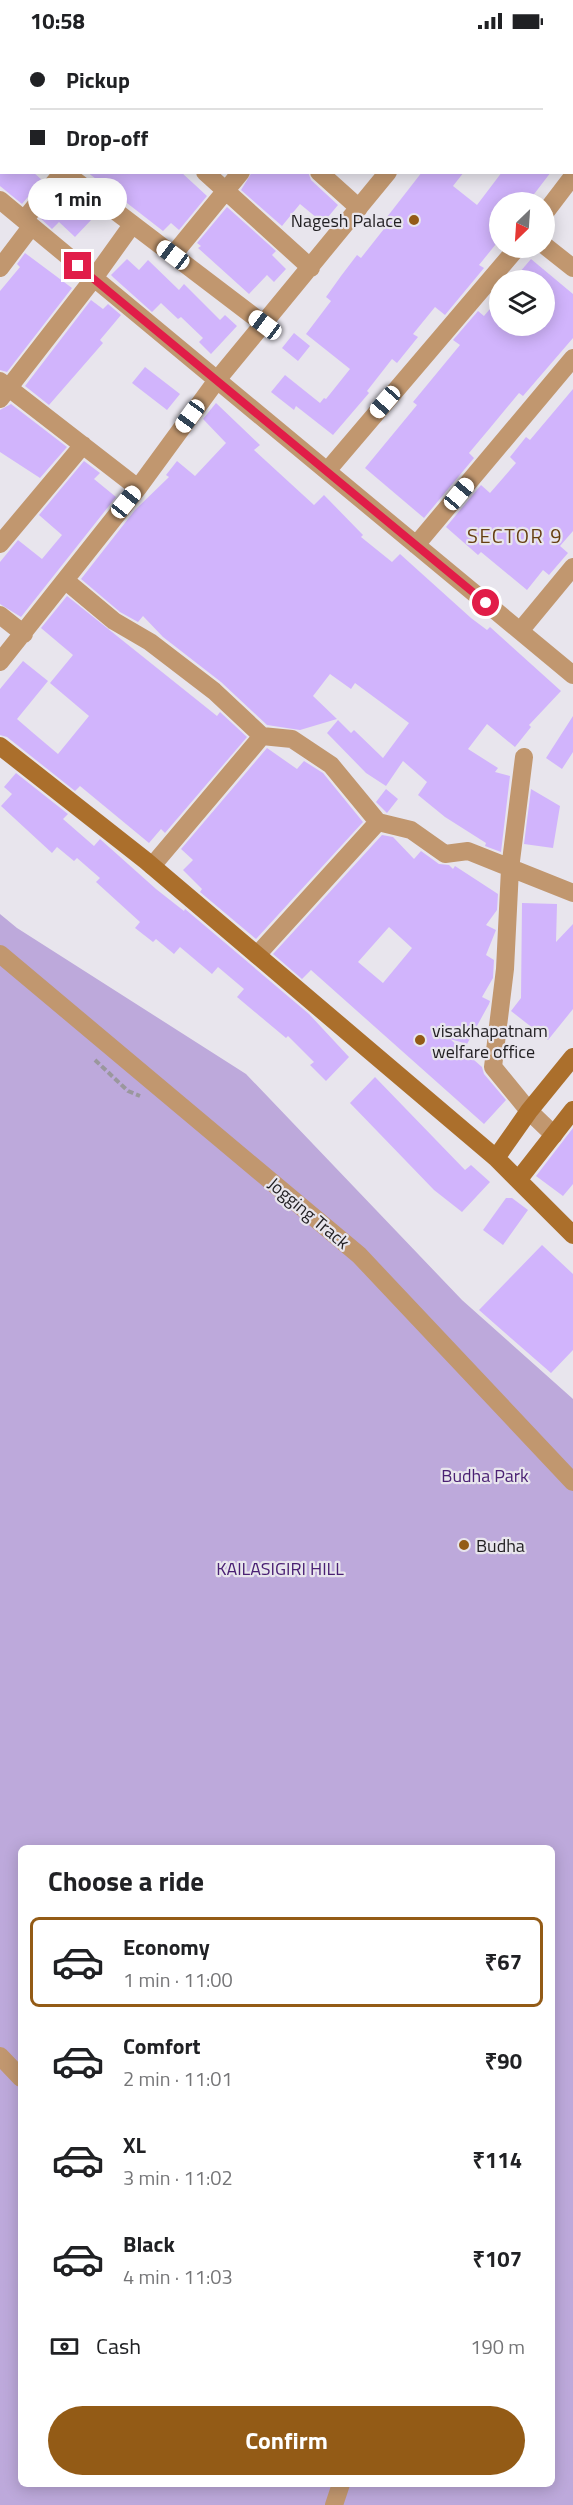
<!DOCTYPE html>
<html lang="en">
<head>
<meta charset="utf-8">
<style>
  body { margin:0; font-family:"Titillium Web",sans-serif; background:#f6f6f6; color:#202124; height:100vh; display:flex; flex-direction:column; font-size:22px; white-space:nowrap }
  * { box-sizing:border-box; margin:0 }
  p { font-size:20px; color:#757577 }
  .icon { flex:none; width:33px; height:33px; fill:none; stroke:currentColor; stroke-width:2; stroke-linecap:round; stroke-linejoin:round }
  .map { position:relative; flex:1; overflow:hidden }
  .sheet { position:absolute; left:18px; top:1803px; width:537px; height:642px; display:flex; flex-direction:column; background:#fff; border-radius:9px; box-shadow:0 3px 15px #0003 }
  .sheet>* { flex:none }
  .guide { position:absolute; left:0px; top:0px; width:573px; height:132px; box-shadow:0 3px 15px #0003; display:grid; align-content:center; height:132px; padding:0 30px; background:#fff }
  .needle { width:39px; rotate:205deg }
  .buttons { position:absolute; left:489px; top:150px; display:grid; gap:12px }
  .buttons a { display:grid; place-items:center; width:66px; height:66px; border-radius:50%; background:#fff; box-shadow:0 3px 15px #0003; font-size:30px }
  .end { position:absolute; width:27px; height:27px; margin:-14px; border:8px solid #e11d48; background:#fff; box-shadow:0 0 0 3px #fff }
  .from { border-radius:50% }
  .bubble { position:absolute; height:42px; border-radius:21px; background:#fff; box-shadow:0 3px 15px #0003; font-size:20px; font-weight:700; line-height:42px; text-align:center }
  .car { position:absolute; width:18px; height:36px; margin:-18px -9px; border-radius:8px; box-shadow:0 0 4px 2px #0007; background:linear-gradient(#fff 24%,#345 0 40%,#fff 0 76%,#345 0 86%,#fff 0) }
  .guide b { display:flex; align-items:center; gap:21px; height:57px; font-size:22px }
  .guide b+b { border-top:2px solid #e0e0e0 }
  .guide i { width:15px; height:15px; background:#202124 }
  ul { padding:0; list-style:none }
  li { display:flex; align-items:center; gap:18px; height:90px; margin:0 12px 9px; padding:0 18px; border:3px solid transparent; border-radius:9px }
  li div { flex:1 }
  li b { display:block; font-size:22px }
  li em { font-style:normal; font-weight:700 }
  li.current { border-color:#935b16 }
  li>.icon { width:54px; height:54px; stroke-width:1.5 }
  h2 { padding:0 30px; font-size:27px; line-height:72px }
  .pay { display:flex; align-items:center; gap:15px; height:66px; padding:0 30px; font-size:22px }
  .pay p { margin-inline-start:auto }
  .button { display:flex; gap:12px; margin-top:auto; padding:12px 30px }
  .button a { flex:1; height:69px; border-radius:36px; background:#935b16; color:#fff; font-size:24px; font-weight:700; line-height:69px; text-align:center }
  .status { display:flex; justify-content:space-between; align-items:center; height:42px; padding:0 30px; background:#fff; direction:ltr }
  .status svg { height:16px; fill:currentColor }
  .map>svg:first-child { display:block }
  .green { fill:#bda9db; fill-rule:evenodd }
  .building { fill:#d1b4fc; fill-rule:evenodd }
  .lines { fill:none; stroke-linecap:round; stroke-linejoin:round }
  .path { stroke:#9a979d; stroke-width:4; stroke-dasharray:6 3; stroke-linecap:butt }
  .street { stroke:#c1976f; stroke-width:18 }
  .secondary { stroke:#ab6f2c; stroke-width:18 }
  .route { stroke:#e11d48; stroke-width:8 }
  .poi-dot { fill:#935b16; stroke:#e8e5ed; stroke-width:2 }
  .labels { text-anchor:middle; dominant-baseline:central; stroke-width:4.5; stroke-linejoin:round; paint-order:stroke }
  .poi-label { font-size:18px; fill:#211f22; stroke:#e8e5ed; text-anchor:start }
  .street-label { font-size:18px; fill:#211f22; stroke:#e8e5ed }
  .park-label { font-size:18px; fill:#4a2173; stroke:#e8e5ed }
  .neighbourhood-label { font-size:20px; letter-spacing:1.5px; fill:#663f11; stroke:#e8e5ed }
</style>
</head>
<body>
<div class="status"><b>10:58</b><svg viewBox="0 0 49 12"><path d="M0 12V9h3v3zM5 12V6h3v6zM10 12V3h3v9zM15 12V0h3v12zM26 1h20v11H26zM47 4h2v5h-2z"/></svg></div>
<div class="map">
<svg width="573" height="2463" viewBox="0 0 573 2463">
  <rect width="100%" height="100%" fill="#e8e5ed"/>
  <path class="green" d="M0,872L17,886L246,1032L462,1258L573,1357V2463H0ZM21,1806H552V2442H21Z"/>
  <path class="building" d="M0,130H33L42,138L22,162L0,144Z
    M87,130H181L207,154L179,188L171,181L163,189Z
    M252,130H308L311,138L338,163L323,181L300,162L282,184L241,148Z
    M422,130H464L453,144L477,163L502,130H551L528,160H500V197L479,223L484,226L445,273L435,265L413,292L418,295L397,321L392,317L367,349L369,351L333,393L296,364L294,368L271,350L285,333L320,361L324,356L326,357L350,327L306,292L331,259L326,255L341,234L357,213L361,216L391,178L387,175Z
    M63,149L92,177L75,195L59,180L52,187L40,176Z
    M227,165L276,209L272,213L286,227L274,240L267,233L249,252L198,206L201,204L197,201Z
    M25,211L72,246L7,330L0,328V249L20,225L17,222Z
    M127,217L139,228L148,218L179,248L184,242L220,278L225,273L237,284L211,312L199,300L203,296L181,275L178,277L161,261L152,270L114,236L111,233Z
    M531,217L573,252V296L523,354L519,351L490,386L469,411L474,416L424,476L365,426L417,363L413,360L460,303L453,298L478,269L484,274L500,255V284H544V238H513Z
    M91,258L103,267L108,262L121,273L100,298L103,301L49,363L25,344Z
    M294,291L310,304L298,319L282,306Z
    M145,325L180,352L167,368L132,341Z
    M573,347V489L560,504L568,511L549,533L543,528L527,548L481,510L478,513L446,485L481,443L490,451L516,421L510,415L526,395L530,398Z
    M216,361L260,403L254,408L314,463L324,453L363,493L361,495L392,520L400,512L471,576L487,588L490,585L561,649L529,683L531,685L515,705L487,682L468,707L498,726L495,730L510,734L501,810L485,804L486,801L445,775L418,753L427,740L403,719L386,744L366,731L327,691L338,678L351,691L354,688L383,716L409,681L355,641L351,647L330,632L313,654L337,677L300,688L267,683L221,640L163,595L143,574L138,580L120,570L81,537L135,468L169,435L166,433L177,419L195,434L226,401L203,377Z
    M11,362L67,405L40,436L0,410V368Z
    M84,419L100,431L94,437L116,455L21,575L0,562V520L18,498L42,517L62,493L39,473Z
    M67,554L217,674L220,670L247,695L165,791L161,787L149,801L80,744L75,749L7,695L0,693V647L23,619L48,639L17,677L32,690L58,712L89,674L50,641L73,613L41,586Z
    M573,674V710L562,727L546,716Z
    M267,706L297,727L304,719L323,731L363,780L256,897L200,850L202,847L183,828L193,818L181,807Z
    M16,731L68,772L63,777L94,804L100,797L156,847L184,869L185,867L309,972L349,1015L326,1039L310,1023L314,1020L288,994L286,996L237,955L244,947L218,925L212,932L180,905L174,912L156,897L153,900L135,886L140,880L96,840L100,836L77,816L74,819L57,805L52,811L1,764L12,752L4,745Z
    M386,747L398,757L387,771L376,760Z
    M531,747L560,764L553,806L524,802Z
    M382,793L393,795L414,817L421,809L439,822L449,823L453,827L455,824L498,852L497,868L486,883L496,888L486,913L494,918L493,936L482,955L490,959L489,962L467,1002L450,997L482,1025L484,1032L506,1058L484,1082L311,928L302,937L273,912ZM389,885L412,906L383,941L358,920Z
    M522,861L557,862L556,900L573,882V967L548,998L511,969L521,956Z
    M375,1035L465,1128L471,1123L490,1140L462,1170L434,1148L350,1061Z
    M573,1086V1142L563,1154L536,1134Z
    M506,1156H512L528,1168L503,1203L483,1188Z
    M542,1203L573,1232V1308L551,1331L479,1268Z"/>
  <g class="lines">
    <path class="path" d="M95,1018L128,1049L140,1054"/>
    <path class="street" d="M122,0L124,2
      M169,0L170,2
      M294,0L296,2
      M406,0L408,2
      M350,2L351,0
      M64,130L265,283
      M205,130L311,226
      M319,130L359,166
      M0,158L573,633
      M544,172L573,134
      M24,178L63,130
      M544,203L573,226
      M173,213L241,130
      M0,226L31,185
      M0,339L138,446
      M0,357L94,236L132,183
      M327,429L517,206
      M0,502L83,403
      M416,503L573,316
      M66,539L114,579L150,600L214,649L262,694L152,824
      M0,573L24,592
      M520,589L573,525
      M0,620L138,446L217,338L388,130
      M524,715L510,827L505,927L493,1025L529,1069L554,1093
      M378,780L411,788L445,812L468,809L573,851
      M0,912L359,1213L573,1440
      M257,913L378,780L331,723L292,697L262,694
      M0,2014L21,2036
      M334,2463L341,2442"/>
    <path class="secondary" d="M494,0L496,2
      M520,0L521,2
      M572,42L573,44
      M572,63L573,64
      M0,704L145,818L496,1116L573,1193
      M496,1116L529,1069L573,1015
      M519,1137L573,1068"/>
  </g>
  <g class="lines">
    <path class="route" d="M78,224L486,561"/>
  </g>
  <g class="poi-dot">
    <circle cx="414" cy="178" r="6"/>
    <circle cx="420" cy="998" r="6"/>
    <circle cx="464" cy="1503" r="6"/>
  </g>
  <g class="labels">
    <g class="poi-label">
      <text x="402" y="178" text-anchor="end">Nagesh Palace</text>
      <text x="432" y="988">visakhapatnam<tspan x="432" dy="21">welfare office</tspan></text>
      <text x="476" y="1503">Budha</text>
    </g>
    <g class="street-label">
      <text transform="translate(309 1171) rotate(40)">Jogging Track</text>
    </g>
    <g class="park-label">
      <text x="485" y="1433">Budha Park</text>
      <text x="280" y="1526">KAILASIGIRI HILL</text>
    </g>
    <g class="neighbourhood-label">
      <text x="515" y="493">SECTOR 9</text>
    </g>
  </g>
</svg>
<div class="buttons">
<a><svg class="needle" viewBox="-14 -14 28 28"><path d="M0-13l5 13h-10z" fill="#e53935"/><path d="M0 13l5-13h-10z" fill="#757577"/></svg></a>
<a><svg class="icon" aria-label="layers" viewBox="0 0 24 24"><path d="M12 4l9 5-9 5-9-5zM3 14l9 5 9-5"/></svg></a>
</div>
<i class="end from" style="left:486px;top:561px"></i>
<i class="end" style="left:78px;top:224px"></i>
<div class="bubble" style="left:28px;top:136px;width:99px">1 min</div>
<i class="car" style="left:173px;top:213px;rotate:307deg"></i>
<i class="car" style="left:265px;top:283px;rotate:307deg"></i>
<i class="car" style="left:385px;top:360px;rotate:221deg"></i>
<i class="car" style="left:190px;top:374px;rotate:216deg"></i>
<i class="car" style="left:459px;top:452px;rotate:40deg"></i>
<i class="car" style="left:126px;top:460px;rotate:39deg"></i>
<div class="guide">
<b><i class="from"></i>Pickup</b>
<b><i></i>Drop-off</b>
</div>
<section class="sheet">
<h2>Choose a ride</h2>
<ul>
<li class="current"><svg class="icon" aria-label="car" viewBox="0 0 24 24"><path d="M5 17H2v-5l4-1 3-4h7l3 4 3 1v5h-3M9 17h6M6 11h13"/><circle cx="7" cy="17" r="2"/><circle cx="17" cy="17" r="2"/></svg><div><b>Economy</b><p>1 min · 11:00</p></div><em>₹67</em></li>
<li><svg class="icon" aria-label="car" viewBox="0 0 24 24"><path d="M5 17H2v-5l4-1 3-4h7l3 4 3 1v5h-3M9 17h6M6 11h13"/><circle cx="7" cy="17" r="2"/><circle cx="17" cy="17" r="2"/></svg><div><b>Comfort</b><p>2 min · 11:01</p></div><em>₹90</em></li>
<li><svg class="icon" aria-label="car" viewBox="0 0 24 24"><path d="M5 17H2v-5l4-1 3-4h7l3 4 3 1v5h-3M9 17h6M6 11h13"/><circle cx="7" cy="17" r="2"/><circle cx="17" cy="17" r="2"/></svg><div><b>XL</b><p>3 min · 11:02</p></div><em>₹114</em></li>
<li><svg class="icon" aria-label="car" viewBox="0 0 24 24"><path d="M5 17H2v-5l4-1 3-4h7l3 4 3 1v5h-3M9 17h6M6 11h13"/><circle cx="7" cy="17" r="2"/><circle cx="17" cy="17" r="2"/></svg><div><b>Black</b><p>4 min · 11:03</p></div><em>₹107</em></li>
</ul>
<div class="pay"><svg class="icon" aria-label="cash" viewBox="0 0 24 24"><path d="M3 7h18v10H3z"/><circle cx="12" cy="12" r="2"/></svg>Cash<p>190 m</p></div>
<div class="button"><a>Confirm</a></div>
</section>
</div>
</body>
</html>
